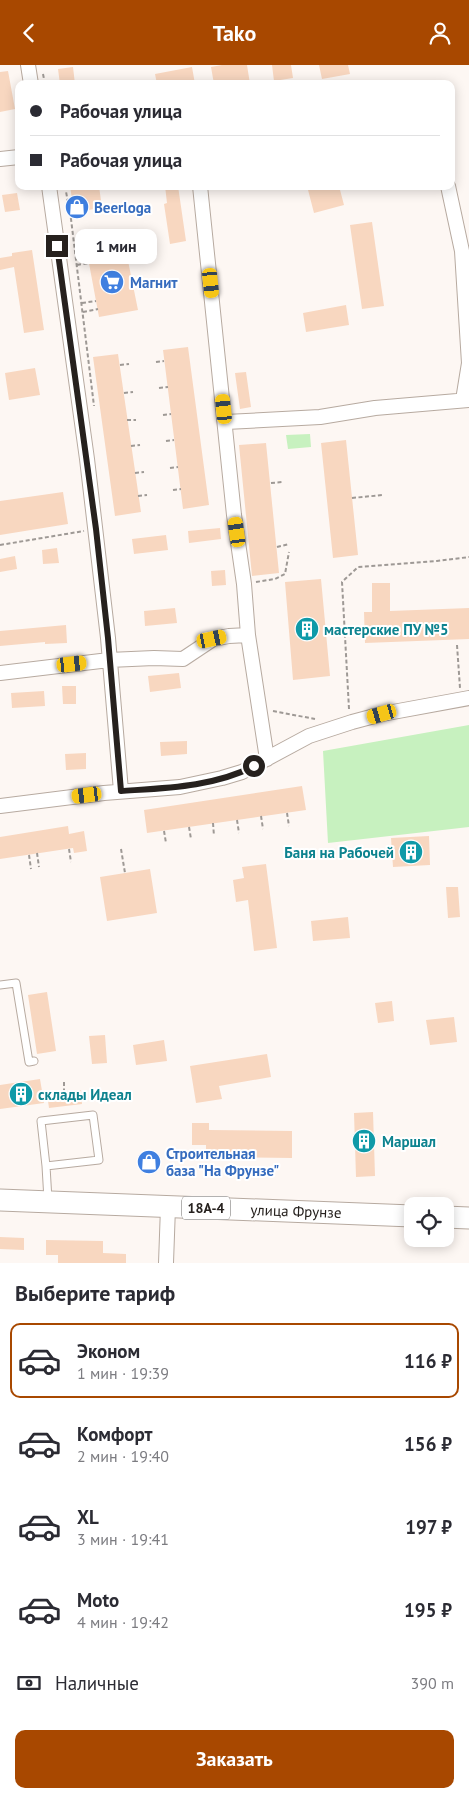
<!DOCTYPE html>
<html lang="ru">
<head>
<meta charset="utf-8">
<style>
  body { margin:0; font-family:"PT Sans",sans-serif; background:#f2f2f3; color:#2b2b33; height:100vh; display:flex; flex-direction:column; font-size:19px; white-space:nowrap }
  * { box-sizing:border-box; margin:0 }
  p { font-size:16px; color:#7c7c81 }
  .icon { flex:none; width:28px; height:28px; fill:none; stroke:currentColor; stroke-width:2; stroke-linecap:round; stroke-linejoin:round }
  .map { position:relative; height:1198px; overflow:hidden }
  .sheet { display:flex; flex-direction:column; background:#fff; flex:1 }
  .sheet>* { flex:none }
  .hud { position:absolute; left:15px; top:15px; width:440px; height:110px; border-radius:10px; box-shadow:0 2px 12px #0003; display:grid; align-content:center; height:110px; padding:0 15px; background:#fff }
  .fabs { position:absolute; left:404px; top:1132px; display:grid; gap:10px }
  .fabs a { display:grid; place-items:center; width:50px; height:50px; border-radius:10px; background:#fff; box-shadow:0 2px 12px #0003; font-size:25px }
  .end { position:absolute; width:22px; height:22px; margin:-11px; border:6px solid #26211e; background:#fff; box-shadow:0 0 0 2px #fff }
  .from { border-radius:50% }
  .bubble { position:absolute; height:35px; border-radius:10px; background:#fff; box-shadow:0 2px 12px #0003; font-size:16px; font-weight:800; line-height:35px; text-align:center }
  .car { position:absolute; width:15px; height:30px; margin:-15px -8px; border-radius:6px; box-shadow:0 0 4px 1px #0007; background:linear-gradient(#f5c518 24%,#345 0 40%,#f5c518 0 76%,#345 0 86%,#f5c518 0) }
  .hud b { display:flex; align-items:center; gap:18px; height:48px; font-size:19px }
  .hud b+b { border-top:1px solid #e1e1e2 }
  .hud i { width:12px; height:12px; background:#2b2b33 }
  ul { padding:0; list-style:none }
  li { display:flex; align-items:center; gap:15px; height:75px; margin:0 10px 8px; padding:0 5px; border:2px solid transparent; border-radius:10px }
  li div { flex:1 }
  li b { display:block; font-size:19px }
  li em { font-style:normal; font-weight:800 }
  li.current { border-color:#a84800 }
  li>.icon { width:45px; height:45px; stroke-width:1.5 }
  h2 { padding:0 15px; font-size:22px; line-height:60px }
  .pay { display:flex; align-items:center; gap:12px; height:55px; padding:0 15px; font-size:19px }
  .pay p { margin-inline-start:auto }
  .cta { display:flex; gap:10px; margin-top:auto; padding:10px 15px }
  .cta a { flex:1; height:58px; border-radius:10px; background:#a84800; color:#fff; font-size:20px; font-weight:800; line-height:58px; text-align:center }
  header { display:flex; justify-content:space-between; align-items:center; height:65px; padding:0 15px; background:#a84800; color:#fff; font-size:22px; font-weight:800 }
  .map>svg:first-child { display:block }
  .green { fill:#c7f1bf }
  .building { fill:#f8d7c0 }
  .lines { fill:none; stroke-linecap:round; stroke-linejoin:round }
  .lane-casing { stroke:#b7aaa0; stroke-width:9 }
  .street-casing { stroke:#b7aaa0; stroke-width:16 }
  .primary-casing { stroke:#b7aaa0; stroke-width:23 }
  .path { stroke:#9e9995; stroke-width:2; stroke-dasharray:4 2.5; stroke-linecap:butt }
  .lane { stroke:#fff; stroke-width:7 }
  .street { stroke:#fff; stroke-width:14 }
  .primary { stroke:#fff; stroke-width:21 }
  .route { stroke:#26211e; stroke-width:6 }
  .labels { text-anchor:middle; dominant-baseline:central; stroke-width:4; stroke-linejoin:round; paint-order:stroke }
  .shield { fill:#fff; stroke:#676462; stroke-width:1 }
  .shield-label { font-size:14px; font-weight:bold; fill:#26211e }
  .shop-label { font-size:15px; font-weight:bold; fill:#366cbe; stroke:#fff; text-anchor:start }
  .culture-label { font-size:15px; font-weight:bold; fill:#0d838f; stroke:#fff; text-anchor:start }
  .street-label { font-size:15px; fill:#26211e; stroke:#fff }
</style>
</head>
<body>
<header><svg class="icon" aria-label="back" viewBox="0 0 24 24"><path d="M15 5l-7 7 7 7"/></svg>Tako<svg class="icon" aria-label="person" viewBox="0 0 24 24"><circle cx="12" cy="8" r="4"/><path d="M4 21q1-7 8-7t8 7"/></svg></header>
<div class="map">
<svg width="469" height="1198" viewBox="0 0 469 1198">
  <rect width="100%" height="100%" fill="#fdf7f3"/>
  <path class="green" d="M310,369L311,382L288,384L286,370Z
    M469,660V762L328,778L323,686Z"/>
  <path class="building" d="M222,0H247L250,19H214L211,2Z
    M272,0H291L293,13L274,16Z
    M319,0H348L350,9L322,14Z
    M73,2L75,19H60L58,4Z
    M192,2L195,19H157L155,9Z
    M8,6L15,44L0,47V7Z
    M70,121H99L102,143L74,147Z
    M165,121H178L186,176L170,179L164,139L167,138Z
    M307,121H339L344,140L314,148Z
    M17,128L20,145L5,147L2,130Z
    M372,157L384,241L362,244L350,160Z
    M32,185L44,265L24,268L14,202L0,205V193L12,191V188Z
    M126,186L138,245L99,252L88,193Z
    M346,240L349,260L306,267L303,248Z
    M188,282L209,440L183,444L163,285Z
    M118,289L141,447L115,451L93,292Z
    M35,303L40,330L9,335L5,308Z
    M246,307L251,342L240,344L235,308Z
    M346,375L358,490L333,493L321,378Z
    M266,378L279,508L252,511L239,380Z
    M63,427L68,459L0,470V436Z
    M220,463L221,474L189,478L188,466Z
    M166,470L168,485L134,489L132,474Z
    M57,483L59,498L43,499L42,485Z
    M15,491L17,504L0,507V494Z
    M225,505L226,520L212,521L211,506Z
    M321,514L330,611L293,615L285,517Z
    M372,518H390V546L469,543V574L365,578L364,547H372Z
    M175,543L177,558L145,561L144,546Z
    M66,560L67,578L45,579V577L0,581V566Z
    M179,608L181,623L150,627L148,611Z
    M62,621H76V639H63Z
    M44,626L45,641L12,643L11,628Z
    M187,676V689L161,691L160,677Z
    M86,688V704L66,705L65,689Z
    M302,721L306,745L147,768L144,745Z
    M68,761L69,769L84,766L87,786L74,788L73,783L0,794V772Z
    M429,771L430,800L393,802L391,773Z
    M266,799L277,883L254,886L248,835L236,837L233,815L244,813L242,802Z
    M150,804L157,848L107,856L100,812Z
    M446,822H458L460,852L448,853Z
    M348,852L350,873L313,876L311,856Z
    M47,927L56,986L37,989L28,930Z
    M392,936L394,956L378,958L375,938Z
    M454,952L457,977L430,980L426,955Z
    M105,970L107,998L92,999L89,971Z
    M164,975L167,996L136,1000L133,980Z
    M267,989L271,1012L219,1021L222,1034L196,1038L190,1001Z
    M40,1014L44,1038L0,1044V1020Z
    M81,1025L82,1039L49,1043L47,1029Z
    M373,1047L375,1111L356,1112L354,1048Z
    M192,1058H209V1065L292,1066V1093L206,1092V1080H192Z
    M143,1089H154V1105L144,1106Z
    M0,1172L24,1173V1185L0,1184Z
    M46,1175L103,1176V1188L126,1189V1198H58V1190H46Z"/>
  <g class="lines">
    <g class="lane-casing">
      <path id="lane" d="M0,920L16,918L29,997L34,996
        M46,1101L99,1095L93,1050L41,1056L46,1101L48,1135"/>
    </g>
    <g class="street-casing">
      <path id="street" d="M28,0L31,19
        M0,94L19,92
        M49,121L87,394L108,573L121,726
        M200,121L234,450L244,519L248,570L267,694
        M448,121L462,186L469,298L463,335
        M226,357L320,352L375,343L469,335
        M0,608L109,595L154,593L183,594L213,574L229,571L248,570
        M0,741L104,728L180,722L222,713L242,707L309,671L352,657L382,649L469,633
        M166,1198L168,1142"/>
    </g>
    <g class="primary-casing">
      <path id="primary" d="M0,1135L412,1151
        M445,1152L469,1153"/>
    </g>
    <path class="path" d="M43,9L45,19
      M65,121L71,154L94,341
      M77,200L89,198
      M82,238L96,236
      M83,247L98,244
      M156,297L164,296
      M120,300L129,299
      M159,323L168,322
      M124,328L133,327
      M163,350L171,349
      M127,355H136
      M166,376L174,375
      M131,381L140,380
      M170,403L178,402
      M135,408L144,407
      M271,418L282,417
      M173,425L181,424
      M138,431L147,430
      M352,433L383,430
      M0,480L84,466
      M277,482L289,479
      M256,517L275,514L285,509L289,487
      M457,580L460,623
      M349,644L342,517L358,502L437,496L469,492
      M273,646L315,654
      M287,748L289,761
      M261,751L263,764
      M237,755L239,768
      M213,758L214,771
      M189,762L191,774
      M164,766L166,778
      M69,784L71,797
      M121,784L125,808
      M37,788L39,802
      M29,790L31,804
      M64,1017V1028"/>
    <use href="#lane" class="lane"/>
    <use href="#street" class="street"/>
    <use href="#primary" class="primary"/>
  </g>
  <g class="lines">
    <path class="route" d="M57,181L96,464L108,573L121,726C165,723 214,722 254,701"/>
  </g>
  <defs>
    <g id="shop-disc" transform="scale(1.25)"><circle r="9.5" fill="#3f7fe0" stroke="#fff"/><path d="M-5-2.5h2.3a2.7 3.5 0 0 1 5.4 0H5L5.5 6h-11ZM-1.5-2.5h3a1.5 2.3 0 0 0-3 0Z" fill="#fff"/></g>
    <g id="supermarket-disc" transform="scale(1.25)"><circle r="9.5" fill="#3f7fe0" stroke="#fff"/><path d="M-6-5.5h2.5l.6 2H6L4.5 2H-2.5L-4.4-4H-6ZM-1.5 3.2a1.3 1.3 0 1 0 .1 0ZM3 3.2a1.3 1.3 0 1 0 .1 0Z" fill="#fff"/></g>
    <g id="building-disc" transform="scale(1.25)"><circle r="9.5" fill="#0f9aa8" stroke="#fff"/><path d="M-4-6H4V6H1V3H-1V6H-4ZM-2.5-4.3h1.7v1.8h-1.7ZM.8-4.3h1.7v1.8H.8ZM-2.5-1h1.7V.8h-1.7ZM.8-1h1.7V.8H.8Z" fill="#fff"/></g>
  </defs>
  <g fill-rule="evenodd">
    <use href="#shop-disc" x="77" y="142"/>
    <use href="#supermarket-disc" x="112" y="217"/>
    <use href="#building-disc" x="307" y="564"/>
    <use href="#building-disc" x="411" y="787"/>
    <use href="#building-disc" x="21" y="1029"/>
    <use href="#building-disc" x="364" y="1076"/>
    <use href="#shop-disc" x="149" y="1097"/>
  </g>
  <g class="labels">
    <rect class="shield" x="182" y="1131.5" width="48" height="23" rx="4"/>
    <g class="shield-label">
      <text x="206" y="1143">18А-4</text>
    </g>
    <g class="shop-label">
      <text x="94" y="142">Beerloga</text>
      <text x="130" y="217">Магнит</text>
      <text x="166" y="1088">Строительная<tspan x="166" dy="17">база "На Фрунзе"</tspan></text>
    </g>
    <g class="culture-label">
      <text x="324" y="564">мастерские ПУ №5</text>
      <text x="394" y="787" text-anchor="end">Баня на Рабочей</text>
      <text x="38" y="1029">склады Идеал</text>
      <text x="382" y="1076">Маршал</text>
    </g>
    <g class="street-label">
      <text transform="translate(296 1146) rotate(2)">улица Фрунзе</text>
    </g>
  </g>
</svg>
<div class="fabs">
<a><svg class="icon" aria-label="locate" viewBox="0 0 24 24"><circle cx="12" cy="12" r="6"/><path d="M12 2v4M12 18v4M2 12h4M18 12h4"/></svg></a>
</div>
<i class="end from" style="left:254px;top:701px"></i>
<i class="end" style="left:57px;top:181px"></i>
<div class="bubble" style="left:75px;top:164px;width:82px">1 мин</div>
<i class="car" style="left:211px;top:218px;rotate:174deg"></i>
<i class="car" style="left:224px;top:344px;rotate:354deg"></i>
<i class="car" style="left:237px;top:467px;rotate:352deg"></i>
<i class="car" style="left:212px;top:574px;rotate:78deg"></i>
<i class="car" style="left:72px;top:599px;rotate:84deg"></i>
<i class="car" style="left:382px;top:649px;rotate:254deg"></i>
<i class="car" style="left:87px;top:730px;rotate:263deg"></i>
<div class="hud">
<b><i class="from"></i>Рабочая улица</b>
<b><i></i>Рабочая улица</b>
</div>
</div>
<section class="sheet">
<h2>Выберите тариф</h2>
<ul>
<li class="current"><svg class="icon" aria-label="car" viewBox="0 0 24 24"><path d="M5 17H2v-5l4-1 3-4h7l3 4 3 1v5h-3M9 17h6M6 11h13"/><circle cx="7" cy="17" r="2"/><circle cx="17" cy="17" r="2"/></svg><div><b>Эконом</b><p>1 мин · 19:39</p></div><em>116 ₽</em></li>
<li><svg class="icon" aria-label="car" viewBox="0 0 24 24"><path d="M5 17H2v-5l4-1 3-4h7l3 4 3 1v5h-3M9 17h6M6 11h13"/><circle cx="7" cy="17" r="2"/><circle cx="17" cy="17" r="2"/></svg><div><b>Комфорт</b><p>2 мин · 19:40</p></div><em>156 ₽</em></li>
<li><svg class="icon" aria-label="car" viewBox="0 0 24 24"><path d="M5 17H2v-5l4-1 3-4h7l3 4 3 1v5h-3M9 17h6M6 11h13"/><circle cx="7" cy="17" r="2"/><circle cx="17" cy="17" r="2"/></svg><div><b>XL</b><p>3 мин · 19:41</p></div><em>197 ₽</em></li>
<li><svg class="icon" aria-label="car" viewBox="0 0 24 24"><path d="M5 17H2v-5l4-1 3-4h7l3 4 3 1v5h-3M9 17h6M6 11h13"/><circle cx="7" cy="17" r="2"/><circle cx="17" cy="17" r="2"/></svg><div><b>Moto</b><p>4 мин · 19:42</p></div><em>195 ₽</em></li>
</ul>
<div class="pay"><svg class="icon" aria-label="cash" viewBox="0 0 24 24"><path d="M3 7h18v10H3z"/><circle cx="12" cy="12" r="2"/></svg>Наличные<p>390 m</p></div>
<div class="cta"><a>Заказать</a></div>
</section>
</body>
</html>
